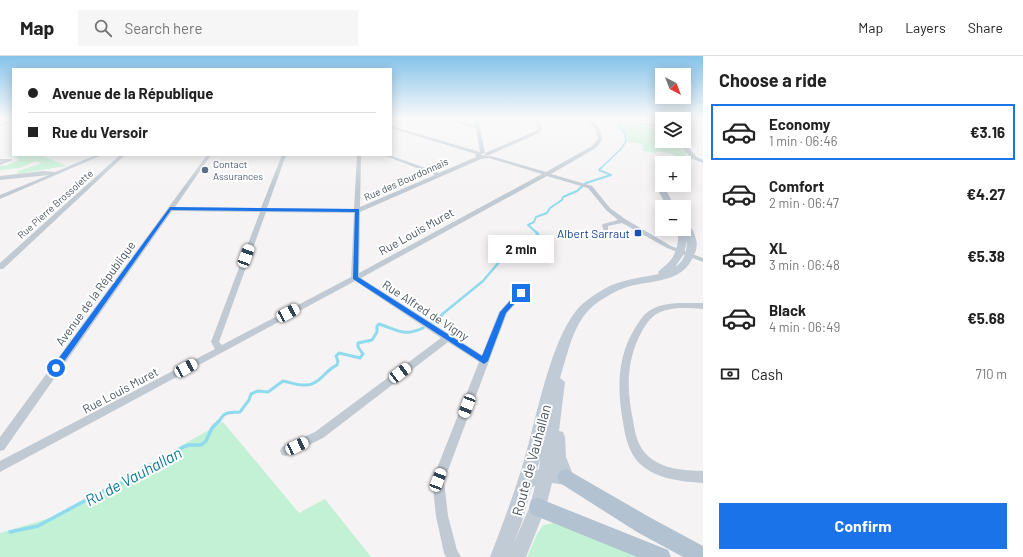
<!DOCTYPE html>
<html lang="en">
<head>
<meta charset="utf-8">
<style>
  body { margin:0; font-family:Barlow,sans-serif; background:#f6f6f6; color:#222; height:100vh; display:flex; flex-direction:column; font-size:15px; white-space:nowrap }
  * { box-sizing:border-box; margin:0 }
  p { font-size:13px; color:#767676 }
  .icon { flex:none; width:22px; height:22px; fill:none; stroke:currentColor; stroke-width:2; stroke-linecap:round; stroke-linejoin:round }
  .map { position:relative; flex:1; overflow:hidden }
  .details { display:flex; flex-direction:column; background:#fff; width:320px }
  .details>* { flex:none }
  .top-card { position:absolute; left:12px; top:12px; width:380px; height:88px; border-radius:0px; box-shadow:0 2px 10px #0003; display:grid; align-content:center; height:88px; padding:0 16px; background:#fff }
  .needle { width:26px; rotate:138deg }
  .tools { position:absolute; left:655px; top:12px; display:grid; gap:8px }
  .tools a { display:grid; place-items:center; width:36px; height:36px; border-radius:0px; background:#fff; box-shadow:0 2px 10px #0003; font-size:20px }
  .end { position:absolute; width:18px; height:18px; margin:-9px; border:5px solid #1a73e8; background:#fff; box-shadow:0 0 0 2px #fff }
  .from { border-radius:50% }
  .bubble { position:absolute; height:28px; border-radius:0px; background:#fff; box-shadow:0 2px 10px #0003; font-size:13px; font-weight:700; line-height:28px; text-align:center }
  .car { position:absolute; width:12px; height:24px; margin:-12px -6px; border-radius:5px; box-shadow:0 0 3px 1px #0007; background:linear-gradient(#fff 24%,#345 0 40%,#fff 0 76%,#345 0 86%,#fff 0) }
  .top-card b { display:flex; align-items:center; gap:14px; height:38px; font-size:15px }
  .top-card b+b { border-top:1px solid #e0e0e0 }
  .top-card i { width:10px; height:10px; background:#222 }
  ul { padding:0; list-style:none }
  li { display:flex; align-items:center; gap:12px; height:56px; margin:0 8px 6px; padding:0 8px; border:2px solid transparent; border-radius:0px }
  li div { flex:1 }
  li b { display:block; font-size:15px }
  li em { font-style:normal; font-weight:700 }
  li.on { border-color:#1a73e8 }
  li>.icon { width:36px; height:36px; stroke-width:1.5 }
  h2 { padding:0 16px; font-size:18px; line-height:48px }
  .pay { display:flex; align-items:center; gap:10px; height:44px; padding:0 16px; font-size:15px }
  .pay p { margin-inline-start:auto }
  .primary-button { display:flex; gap:8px; margin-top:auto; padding:8px 16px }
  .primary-button a { flex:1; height:46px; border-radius:0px; background:#1a73e8; color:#fff; font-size:16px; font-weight:700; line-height:46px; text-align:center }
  header { display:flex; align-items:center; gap:24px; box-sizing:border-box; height:56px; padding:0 20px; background:#fff; border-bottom:1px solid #e0e0e0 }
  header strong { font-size:19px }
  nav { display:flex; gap:22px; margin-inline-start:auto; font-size:14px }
  .search { width:280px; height:36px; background:#f6f6f6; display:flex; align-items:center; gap:10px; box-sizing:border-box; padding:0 14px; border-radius:0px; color:#767676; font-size:15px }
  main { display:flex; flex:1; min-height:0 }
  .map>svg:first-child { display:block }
  .green { fill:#c3f1d5 }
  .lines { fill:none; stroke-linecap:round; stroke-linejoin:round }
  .stream-far4 { stroke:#90daee; stroke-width:1.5 }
  .stream-far3 { stroke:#90daee; stroke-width:2 }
  .stream-far2 { stroke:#90daee; stroke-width:2.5 }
  .stream-far1 { stroke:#90daee; stroke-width:3 }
  .stream { stroke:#90daee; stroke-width:3.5 }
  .minor { fill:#c1cad2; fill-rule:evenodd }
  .secondary { fill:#c1cbd6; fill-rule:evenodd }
  .primary { fill:#b3c2d1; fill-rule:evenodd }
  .route { fill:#1a73e8 }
  .service-dot { fill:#5c6f8a; stroke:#fff; stroke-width:1.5 }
  .transit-dot { fill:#1a4fb4; stroke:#fff; stroke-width:1.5 }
  .labels { text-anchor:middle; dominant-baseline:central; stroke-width:4; stroke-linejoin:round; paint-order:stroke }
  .far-service-label { font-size:10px; fill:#4e5e75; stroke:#fff; text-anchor:start }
  .far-street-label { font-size:10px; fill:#4a5661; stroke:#fff }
  .street-label { font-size:12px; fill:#4a5661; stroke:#fff }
  .transit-label { font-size:12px; fill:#164399; stroke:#fff; text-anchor:end }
  .near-street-label { font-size:14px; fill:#4a5661; stroke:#fff }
  .near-water-label { font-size:16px; font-style:italic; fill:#0c7c9b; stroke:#fff }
</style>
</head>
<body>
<header>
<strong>Map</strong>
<div class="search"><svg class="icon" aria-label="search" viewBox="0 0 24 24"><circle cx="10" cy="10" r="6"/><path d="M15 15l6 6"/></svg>Search here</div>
<nav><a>Map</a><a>Layers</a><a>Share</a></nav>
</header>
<main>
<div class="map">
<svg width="703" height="501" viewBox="0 0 703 501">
  <rect width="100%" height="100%" fill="#f5f3f3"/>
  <path class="green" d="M622,66L662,74V85H676L686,97L685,102L675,101L673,98L658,95L655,97L643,95L642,88L628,86L626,78L620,69Z
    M10,99H40L67,110L17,118L18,115L42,107L36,105L20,112L0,114V110L7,109L19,104L14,100L9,101Z
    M223,366L299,457L325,443L371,501H0V477L60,459Z
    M554,467L645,501H527L537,478L543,469Z"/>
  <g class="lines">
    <path class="stream-far4" d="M600,113L621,93L626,85L625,78L618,69L620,66"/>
    <path class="stream-far3" d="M537,177L528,169L534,166L536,161L547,157L550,152L562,144L563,141L577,135L586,127L611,119L599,114L601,112"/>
    <path class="stream-far2" d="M440,260L483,225L510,193L536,180L538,178L536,176"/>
    <path class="stream-far1" d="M431,267L442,259
      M219,366C224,355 229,357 240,356L249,344L251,338L258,335L268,336L283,325C290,326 298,330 305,329C320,329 325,314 337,309L338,305L336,300L339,297L360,302L363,298L358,291V287L372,284L377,276V270L379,268C397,274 404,281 423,272"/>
    <path class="stream" d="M10,476L38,470L101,436L127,425L145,411L169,401L183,391L189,389H201L206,385L212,372L219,365"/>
    <path class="minor" d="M440,62H445L475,69L474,62H478L485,97L480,99L491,100L546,116L592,90L598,83L596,74L586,62H590L600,74L602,84L596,92L551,118L592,130L610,152L625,163L671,190L703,202V206L667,192L622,167L608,170V176H604L602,169L603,168L618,164L606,154L588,132L547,120L361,222L482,299L499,256L518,235H521L525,237L507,257L444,425L448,460L457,494L461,501H446L444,497L436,460L432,425L479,306L448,286L323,382L286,400L282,399L280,395L282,391L315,376L441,282L355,225L0,416V405L215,293L211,286L260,156L172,155L4,394L0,395V381L207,99H211L175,151L261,152L282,99H286L267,152L354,153L357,99H361L360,151L435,119L383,99H389L439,117L476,101L475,100L476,98L391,72V70L480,96L476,72ZM489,102L542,118L359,217L360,156L481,103ZM266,156L354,157L351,221L222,289L219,286Z
      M533,62H537L542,73L539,77L489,99H485V97L536,75L538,73Z
      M600,62H607L662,70V72Z
      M13,65V67L0,70V68Z
      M96,99H102L0,143V139L49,119L0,124V120L43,115L55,116Z
      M120,99H125L3,213H0V207Z
      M691,100H695L703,104V107L691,102Z
      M0,103H11L13,104L0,109V106L2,105H0Z
      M684,247H703V253C687,252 669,250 655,259C648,264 643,273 639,281C626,308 627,336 633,364C635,378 638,391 648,400C664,414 683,414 703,415V427C681,425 658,424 640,408C629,397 625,381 623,366C617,333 617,301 635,272C639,266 643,259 649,255C659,248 672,247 684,247Z"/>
    <path class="secondary" d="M657,62H662V70L659,68Z
      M677,85H683L696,100L686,108L681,107L689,100Z
      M660,127L667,129V136L675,151H667L659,136Z
      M684,166C691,168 694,176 696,183C698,190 696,196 692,203C679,230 643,223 619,234C611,238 600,244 593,250C573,267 568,297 560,322L565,326L559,375L563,376L565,381L566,401L574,421L572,426L566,429L552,427L546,451L526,501H490C503,468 515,435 525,401C537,361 553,269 586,245C594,239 603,233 612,229C626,223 644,221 659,218L658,216C661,213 665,210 668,207C677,198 679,186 678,173H684ZM687,184C687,195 684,206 675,211L684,198ZM540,403L539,413L537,414ZM535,430L530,450L513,489L522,466L532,431Z"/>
    <path class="primary" d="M566,413L651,462L703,490V501H683L637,476L560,427L557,421L560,415Z
      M538,442L668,494L671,501H637L531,458L529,451L531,444Z"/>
  </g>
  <linearGradient id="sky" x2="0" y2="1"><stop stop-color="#85c3ea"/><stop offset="0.47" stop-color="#fafafa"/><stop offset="1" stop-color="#fafafa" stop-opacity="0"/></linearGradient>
  <rect width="703" height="132" fill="url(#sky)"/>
  <path class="route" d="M170,151L359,153L358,221L482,300L500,256L518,236L524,237L506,257L488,305L484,308L353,223L355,156L171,154L58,314H53V310Z"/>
  <circle class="service-dot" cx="205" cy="114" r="4"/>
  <rect class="transit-dot" x="634" y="173" width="8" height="8" rx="2"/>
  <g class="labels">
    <g class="far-service-label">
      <text x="213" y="108">Contact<tspan x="213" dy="12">Assurances</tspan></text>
    </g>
    <g class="far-street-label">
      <text transform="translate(406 123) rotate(-24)">Rue des Bourdonnais</text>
      <text transform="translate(55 148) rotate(-42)">Rue Pierre Brossolette</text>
    </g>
    <g class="street-label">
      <text transform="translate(416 175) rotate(-29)">Rue Louis Muret</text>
      <text transform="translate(95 237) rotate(-54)">Avenue de la République</text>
      <text transform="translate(426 254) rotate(33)">Rue Alfred de Vigny</text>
      <text transform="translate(120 334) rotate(-28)">Rue Louis Muret</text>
    </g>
    <g class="transit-label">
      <text x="630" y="177">Albert Sarraut</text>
    </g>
    <g class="near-street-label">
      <text transform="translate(531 404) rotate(-75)">Route de Vauhallan</text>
    </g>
    <g class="near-water-label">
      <text transform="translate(133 420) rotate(-28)">Ru de Vauhallan</text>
    </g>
  </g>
</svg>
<div class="tools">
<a><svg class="needle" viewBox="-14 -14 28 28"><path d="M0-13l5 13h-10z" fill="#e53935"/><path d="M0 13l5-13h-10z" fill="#767676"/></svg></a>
<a><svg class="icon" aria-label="layers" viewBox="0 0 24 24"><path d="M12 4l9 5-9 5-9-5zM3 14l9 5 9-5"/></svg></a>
<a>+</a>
<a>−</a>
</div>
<i class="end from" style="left:56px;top:312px"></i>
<i class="end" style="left:521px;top:237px"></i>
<div class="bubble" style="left:488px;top:179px;width:66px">2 min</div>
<i class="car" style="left:246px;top:200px;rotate:20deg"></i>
<i class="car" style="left:288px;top:257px;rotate:62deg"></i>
<i class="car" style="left:186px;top:312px;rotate:61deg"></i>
<i class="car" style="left:400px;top:317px;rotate:53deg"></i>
<i class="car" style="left:467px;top:350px;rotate:201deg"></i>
<i class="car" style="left:297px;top:390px;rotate:65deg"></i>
<i class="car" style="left:438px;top:424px;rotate:21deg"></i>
<div class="top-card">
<b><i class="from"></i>Avenue de la République</b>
<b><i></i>Rue du Versoir</b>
</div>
</div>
<section class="details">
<h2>Choose a ride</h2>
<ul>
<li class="on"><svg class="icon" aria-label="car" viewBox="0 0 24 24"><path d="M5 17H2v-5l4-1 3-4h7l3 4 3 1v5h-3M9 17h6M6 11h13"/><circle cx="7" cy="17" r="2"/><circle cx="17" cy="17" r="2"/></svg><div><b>Economy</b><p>1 min · 06:46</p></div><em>€3.16</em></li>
<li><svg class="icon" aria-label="car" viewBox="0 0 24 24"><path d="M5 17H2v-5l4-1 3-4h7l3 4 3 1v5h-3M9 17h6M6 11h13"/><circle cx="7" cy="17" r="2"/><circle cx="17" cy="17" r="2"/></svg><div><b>Comfort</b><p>2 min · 06:47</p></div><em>€4.27</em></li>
<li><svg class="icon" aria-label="car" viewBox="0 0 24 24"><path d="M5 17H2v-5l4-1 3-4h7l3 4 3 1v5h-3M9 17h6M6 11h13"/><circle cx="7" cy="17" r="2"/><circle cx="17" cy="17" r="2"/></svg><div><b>XL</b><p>3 min · 06:48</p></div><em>€5.38</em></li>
<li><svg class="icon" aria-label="car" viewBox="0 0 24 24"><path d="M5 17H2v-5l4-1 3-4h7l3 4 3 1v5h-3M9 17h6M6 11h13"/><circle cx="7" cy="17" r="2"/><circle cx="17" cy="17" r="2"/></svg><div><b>Black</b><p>4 min · 06:49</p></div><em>€5.68</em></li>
</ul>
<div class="pay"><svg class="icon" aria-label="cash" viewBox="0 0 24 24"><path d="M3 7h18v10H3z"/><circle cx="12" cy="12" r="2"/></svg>Cash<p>710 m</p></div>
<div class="primary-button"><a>Confirm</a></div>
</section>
</main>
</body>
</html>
